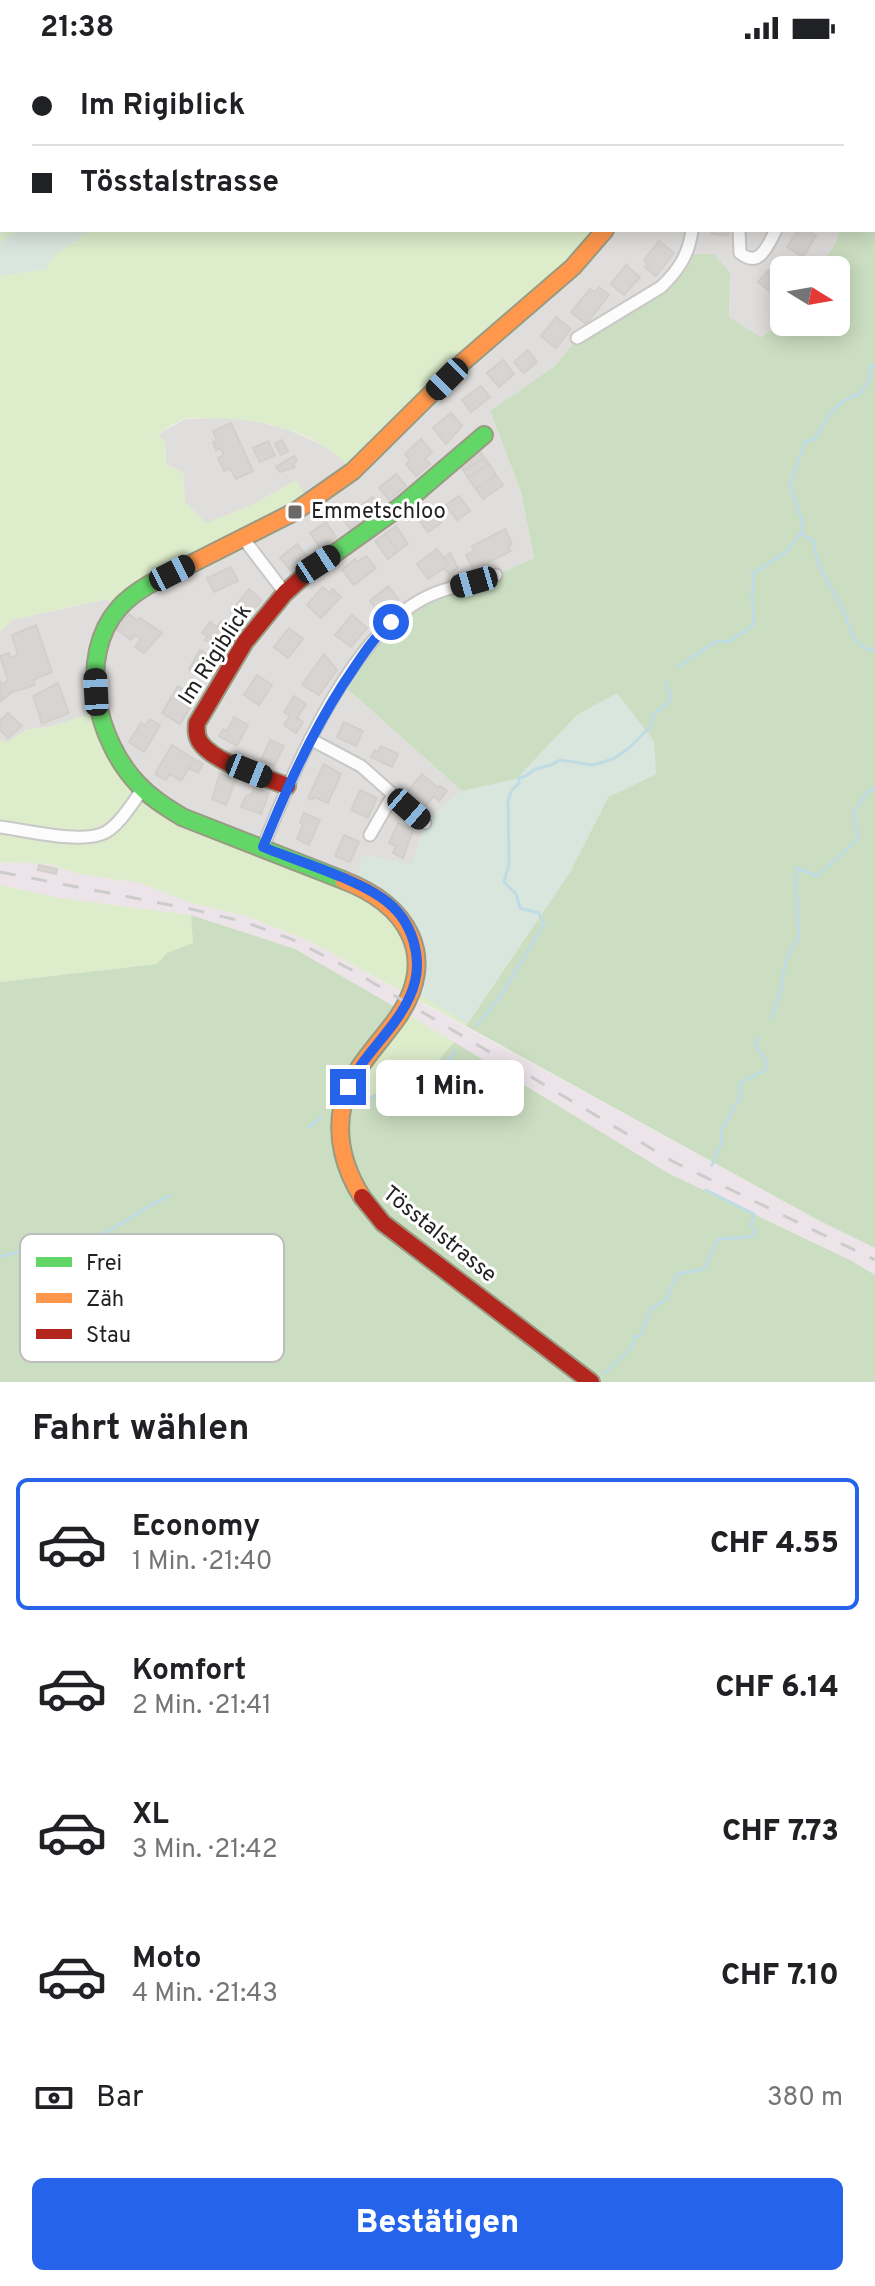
<!DOCTYPE html>
<html lang="de">
<head>
<meta charset="utf-8">
<style>
  body { margin:0; font-family:Overpass,sans-serif; background:#f6f6f6; color:#202124; height:100vh; display:flex; flex-direction:column; font-size:30px; white-space:nowrap }
  * { box-sizing:border-box; margin:0 }
  p { font-size:26px; color:#757577 }
  .icon { flex:none; width:44px; height:44px; fill:none; stroke:currentColor; stroke-width:2; stroke-linecap:round; stroke-linejoin:round }
  .map { position:relative; height:1326px; overflow:hidden }
  .sheet { display:flex; flex-direction:column; background:#fff; flex:1 }
  .sheet>* { flex:none }
  .banner { position:absolute; left:0px; top:0px; width:876px; height:176px; box-shadow:0 4px 20px #0003; display:grid; align-content:center; height:176px; padding:0 32px; background:#fff }
  .needle { width:52px; rotate:101deg }
  .buttons { position:absolute; left:770px; top:200px; display:grid; gap:16px }
  .buttons a { display:grid; place-items:center; width:80px; height:80px; border-radius:12px; background:#fff; box-shadow:0 4px 20px #0003; font-size:40px }
  .end { position:absolute; width:36px; height:36px; margin:-18px; border:10px solid #2563eb; background:#fff; box-shadow:0 0 0 4px #fff }
  .from { border-radius:50% }
  .bubble { position:absolute; height:56px; border-radius:12px; background:#fff; box-shadow:0 4px 20px #0003; font-size:26px; font-weight:800; line-height:56px; text-align:center }
  .car { position:absolute; width:24px; height:48px; margin:-24px -12px; border-radius:10px; box-shadow:0 0 6px 2px #0007; background:linear-gradient(#222 24%,#8ab4d8 0 40%,#222 0 76%,#8ab4d8 0 86%,#222 0) }
  .banner b { display:flex; align-items:center; gap:28px; height:76px; font-size:30px }
  .banner b+b { border-top:2px solid #e0e0e0 }
  .banner i { width:20px; height:20px; background:#202124 }
  ul { padding:0; list-style:none }
  li { display:flex; align-items:center; gap:24px; height:132px; margin:0 16px 12px; padding:0 16px; border:4px solid transparent; border-radius:12px }
  li div { flex:1 }
  li b { display:block; font-size:30px }
  li em { font-style:normal; font-weight:800 }
  li.on { border-color:#2563eb }
  li>.icon { width:72px; height:72px; stroke-width:1.5 }
  h2 { padding:0 32px; font-size:36px; line-height:96px }
  .pay { display:flex; align-items:center; gap:20px; height:88px; padding:0 32px; font-size:30px }
  .pay p { margin-inline-start:auto }
  .primary-button { display:flex; gap:16px; margin-top:auto; padding:16px 32px }
  .primary-button a { flex:1; height:92px; border-radius:12px; background:#2563eb; color:#fff; font-size:32px; font-weight:800; line-height:92px; text-align:center }
  .status { display:flex; justify-content:space-between; align-items:center; height:56px; padding:0 40px; background:#fff; direction:ltr }
  .status svg { height:22px; fill:currentColor }
  .map>svg:first-child { display:block }
  .residential { fill:#dfdedc }
  .industrial { fill:#ede4e9 }
  .farmland { fill:#efefdf }
  .grass { fill:#ddeccb }
  .forest { fill:#cbdec1 }
  .wetland { fill:#d9e6de }
  .lines { fill:none; stroke-linecap:round; stroke-linejoin:round }
  .stream { stroke:#bfdbe3; stroke-width:3 }
  .building { fill:#d7d4d2; stroke:#d3d0cc; stroke-width:2 }
  .street-casing { stroke:#c9c8c7; stroke-width:15 }
  .fast-casing { stroke:#999a82; stroke-width:20 }
  .slow-casing { stroke:#999a82; stroke-width:20 }
  .jam-casing { stroke:#999a82; stroke-width:20 }
  .street { stroke:#fdfcfc; stroke-width:11 }
  .fast { stroke:#63d668; stroke-width:16 }
  .slow { stroke:#ff974d; stroke-width:16 }
  .jam { stroke:#b3261e; stroke-width:16 }
  .rail { stroke:#ccc; stroke-width:3; stroke-dasharray:16 16; stroke-linecap:butt }
  .route { stroke:#2563eb; stroke-width:10 }
  .poi-dot { fill:#6a6968; stroke:#fff; stroke-width:3 }
  .labels { text-anchor:middle; dominant-baseline:central; stroke-width:6; stroke-linejoin:round; paint-order:stroke }
  .poi-label { font-size:22px; fill:#222; stroke:#fff; text-anchor:start }
  .street-label { font-size:22px; fill:#222; stroke:#fff }
  .key { fill:#fff; stroke:#bdbdbd; stroke-width:2 }
  .key-label { font-size:22px; fill:#222 }
</style>
</head>
<body>
<div class="status"><b>21:38</b><svg viewBox="0 0 49 12"><path d="M0 12V9h3v3zM5 12V6h3v6zM10 12V3h3v9zM15 12V0h3v12zM26 1h20v11H26zM47 4h2v5h-2z"/></svg></div>
<div class="map">
<svg width="875" height="1326" viewBox="0 0 875 1326">
  <rect width="100%" height="100%" fill="#f0eeeb"/>
  <path class="residential" d="M603,174H840L835,188L818,214H784V266L761,281L729,261L730,217L672,221L577,282L556,309L490,355L521,436L534,502L496,519L343,629L462,735L425,767L413,808L357,829L153,744L99,655L53,670L26,674L7,687L0,684V576L12,564L107,543L296,425L252,449L206,468L185,446L183,417L166,408L165,385L157,379L185,363L229,362L259,366L289,374L320,388L340,401L353,415Z"/>
  <path class="industrial" d="M0,806L49,808L79,818L140,827L191,847L246,860L307,884L816,1163L875,1192V1219L852,1205L668,1117L409,959L295,893L191,859L60,842L0,829Z"/>
  <path class="farmland" d="M112,0H365L361,2Z
    M460,0H614L613,2Z"/>
  <path class="grass" d="M0,0L112,2H2V174H603L353,416C321,375 259,361 210,363C203,363 193,361 185,363C176,365 166,374 158,378L165,385L166,408L183,417L185,446L206,467L252,449L296,424L310,447L119,553L106,543L12,564L0,576Z
    M99,655L153,744L358,828L362,799L412,808L425,767L462,735L512,736L570,816L466,970L307,884L246,860L191,847L140,827L79,818L49,808L0,806V684L7,686L26,674L53,670Z
    M0,829L60,842L191,859L193,888L168,897L157,908L0,926Z
    M402,955L454,986C415,1034 401,1035 343,1047Z"/>
  <path class="forest" d="M794,0H875V1192L816,1163L466,970L570,816L608,741L656,718L512,736L462,735L343,629L379,577L431,539L496,519L534,502L521,436L490,355L556,309L577,282L661,231L687,198H714L730,217L729,261L761,281L784,266H836V214H818L835,188L840,174H874V2H794Z
    M191,859L295,893L402,955L344,1046C401,1034 416,1033 454,986L668,1117L852,1205L875,1219V1326H0V926L157,908L167,897L193,887Z"/>
  <path class="wetland" d="M19,174H91L54,199L46,213L0,220V187Z
    M617,637L654,685L656,718L608,741L570,816L467,968L413,934L408,870L357,829L362,799L412,808L425,767L462,735L516,723L577,659Z"/>
  <g class="lines">
    <path class="stream" d="M432,0L434,2
      M429,2V0
      M801,477L814,486C817,516 831,528 843,554C850,571 853,593 875,595
      M678,611L715,586L730,585L753,569C756,558 751,550 752,540C753,530 755,527 752,518L786,496L801,477L802,465L790,428L805,386L815,383C825,363 837,343 860,338L869,325L871,310H875
      M771,963L779,942L786,904L799,880L796,832L797,812L817,820L858,783L854,757L866,737L875,732
      M477,969L502,938L544,868L539,857L520,852L516,838L504,826L509,808L508,744L512,734L519,727V722L526,720L535,713L551,709L560,704L593,709L613,703L629,692L651,670L654,658L668,647L670,640L666,626
      M360,1045L377,1039L388,1044L395,1043L430,1025L456,995
      M309,1071L321,1061
      M712,1109L722,1086L721,1075L740,1041V1027L766,1014V1005L755,988L758,982
      M0,1201C30,1191 62,1192 92,1182C120,1173 143,1150 170,1140
      M605,1317L632,1291L634,1281L640,1280L651,1253L667,1243L677,1218L704,1213L718,1183L751,1181L755,1176L751,1170L754,1158L706,1134"/>
  </g>
  <path class="building" d="M713,174H729L728,180L712,178Z
    M798,174H807L816,180L803,201L787,191Z
    M659,185L674,197L656,220L645,211L648,207L644,204Z
    M626,209L640,221L624,239L611,228Z
    M774,209L784,218L783,232L766,217Z
    M766,217L783,232L775,240L758,226Z
    M599,231L609,239L586,268L571,256L590,233L595,236Z
    M556,261L571,273L556,292L541,280Z
    M528,294L537,306L524,317L514,306Z
    M503,304L514,318L499,331L487,317Z
    M481,330L490,341L471,356L462,344Z
    M451,357L462,370L446,388L433,372Z
    M231,367L253,415L236,423L230,412L224,415L218,402L224,399L220,392L216,394L213,386L217,385L213,375Z
    M421,383L432,396L425,403L430,408L416,420L406,408L410,404L405,398Z
    M282,384L288,395L281,399L275,388Z
    M268,385L275,399L260,406L253,392Z
    M479,394L484,401L464,415L459,408Z
    M294,400L297,405L293,408L295,411L280,416L276,411Z
    M484,401L489,408L468,422L464,415Z
    M489,408L496,419L476,433L468,422Z
    M396,418L406,430L389,444L379,432Z
    M496,419L503,429L483,443L476,433Z
    M459,440L470,455L457,464L446,449Z
    M373,441L380,451L350,473L339,457L353,447L357,452Z
    M430,452L441,467L428,476L417,461Z
    M326,466L336,481L320,492L310,477Z
    M396,470L408,488L398,495L385,478Z
    M505,473L512,488L508,490L511,495L473,514L466,499L474,495L472,490Z
    M385,478L398,495L388,503L375,485Z
    M297,488L308,502L291,515L280,502Z
    M437,493L449,509L428,523L417,508Z
    M450,497L458,512L449,518L444,512L449,509L444,502Z
    M366,500L376,512L354,529L342,514L355,503L357,506Z
    M231,511L238,525L214,536L207,522Z
    M388,530L398,543L380,559L370,545Z
    M323,531L329,537L333,533L341,541L321,562L307,549Z
    M249,533L262,544L245,564L232,554Z
    M129,558L138,565L140,562L162,577L144,597L135,591L141,583L135,579L131,584L117,574Z
    M352,559L367,572L351,591L335,579Z
    M221,565L235,574L224,592L205,584L207,580L202,577L210,566L217,571Z
    M36,569L52,616L33,624L35,629L12,636L1,645L0,625L2,628L8,624L0,600L9,597L11,602L18,599L12,579Z
    M289,572L303,583L288,602L274,591Z
    M200,594L216,604L206,623L189,613Z
    M324,598L337,614L319,639L302,629Z
    M257,619L272,629L259,649L244,639Z
    M58,627L69,657L42,668L33,640Z
    M178,630L196,641L180,668L162,657Z
    M294,640L306,648L297,662L303,666L296,677L284,669L290,660L284,656Z
    M8,657L22,670L8,682L0,674V665Z
    M234,661L248,669L237,690L219,680L223,673L227,675Z
    M150,663L160,669L144,696L129,686L141,667L145,670Z
    M344,666L363,675L356,690L337,681Z
    M270,684L284,690L274,710L261,704Z
    M172,689L194,703L181,725L170,718L166,724L155,718Z
    M381,690L398,698L392,711L371,701L375,694L378,696Z
    M194,703L203,708L198,717L189,712Z
    M324,708L341,718L328,747L314,741L312,744L308,742Z
    M220,717L236,723L226,749L212,743Z
    M422,718L438,732L440,730L447,735L439,745L434,740L425,751L407,736Z
    M254,732L269,736L261,758L241,751L246,740L252,738Z
    M360,734L377,742L368,762L351,754Z
    M304,757L320,764L309,789L297,783L303,768L300,767Z
    M398,767L413,774L403,802L393,797L396,790L389,787Z
    M344,779L359,786L350,806L335,800Z
    M39,809L57,813L56,818L38,814Z"/>
  <g class="lines">
    <g class="street-casing">
      <path id="street" d="M738,2L739,0
        M794,2V0
        M739,174L740,197C760,213 767,190 776,174
        M577,282L661,231C679,214 689,198 692,174
        M243,482L285,537
        M310,683L361,710L425,767
        M0,771C26,774 83,789 106,776C121,767 132,747 143,733
        M370,779L393,739
        M263,791C293,715 352,573 431,539C451,530 475,526 496,519"/>
    </g>
    <g class="fast-casing">
      <path id="fast" d="M678,2L679,0
        M187,510C163,521 137,532 119,552C76,601 97,685 138,728C151,742 166,751 182,761L343,824
        M306,518L401,450L484,379"/>
    </g>
    <g class="slow-casing">
      <path id="slow" d="M187,510L296,455L353,415L463,306L573,211L605,174
        M343,824C406,848 440,899 398,961C378,990 351,1013 343,1048C335,1081 345,1114 362,1141"/>
    </g>
    <g class="jam-casing">
      <path id="jam" d="M287,730C264,721 214,707 200,686C196,680 196,674 197,667L245,586L285,537L306,518
        M362,1141L383,1167L591,1326"/>
    </g>
    <use href="#street" class="street"/>
    <use href="#fast" class="fast"/>
    <use href="#slow" class="slow"/>
    <use href="#jam" class="jam"/>
    <path class="rail" d="M0,816L191,853L245,866L291,883L350,913L674,1106L875,1204"/>
  </g>
  <g class="lines">
    <path class="route" d="M348,1031C364,997 395,974 410,940C426,905 413,863 382,842C354,822 297,805 263,791C286,734 309,682 342,630C357,608 371,584 391,566"/>
  </g>
  <rect class="poi-dot" x="287" y="448" width="16" height="16" rx="4"/>
  <g class="labels">
    <g class="poi-label">
      <text x="311" y="456">Emmetschloo</text>
    </g>
    <g class="street-label">
      <text transform="translate(216 599) rotate(-57)">Im Rigiblick</text>
      <text transform="translate(439 1179) rotate(39)">Tösstalstrasse</text>
    </g>
  </g>
  <rect x="20" y="1178" width="264" height="128" rx="12" class="key"/>
  <rect x="36" y="1201" width="36" height="10" fill="#63d668"/>
  <rect x="36" y="1237" width="36" height="10" fill="#ff974d"/>
  <rect x="36" y="1273" width="36" height="10" fill="#b3261e"/>
  <g class="key-label">
    <text x="86" y="1214">Frei</text>
    <text x="86" y="1250">Zäh</text>
    <text x="86" y="1286">Stau</text>
  </g>
</svg>
<div class="buttons">
<a><svg class="needle" viewBox="-14 -14 28 28"><path d="M0-13l5 13h-10z" fill="#e53935"/><path d="M0 13l5-13h-10z" fill="#757577"/></svg></a>
</div>
<i class="end from" style="left:391px;top:566px"></i>
<i class="end" style="left:348px;top:1031px"></i>
<div class="bubble" style="left:376px;top:1004px;width:148px">1 Min.</div>
<i class="car" style="left:447px;top:323px;rotate:225deg"></i>
<i class="car" style="left:318px;top:508px;rotate:57deg"></i>
<i class="car" style="left:172px;top:517px;rotate:63deg"></i>
<i class="car" style="left:474px;top:526px;rotate:254deg"></i>
<i class="car" style="left:96px;top:636px;rotate:357deg"></i>
<i class="car" style="left:249px;top:715px;rotate:112deg"></i>
<i class="car" style="left:409px;top:753px;rotate:131deg"></i>
<div class="banner">
<b><i class="from"></i>Im Rigiblick</b>
<b><i></i>Tösstalstrasse</b>
</div>
</div>
<section class="sheet">
<h2>Fahrt wählen</h2>
<ul>
<li class="on"><svg class="icon" aria-label="car" viewBox="0 0 24 24"><path d="M5 17H2v-5l4-1 3-4h7l3 4 3 1v5h-3M9 17h6M6 11h13"/><circle cx="7" cy="17" r="2"/><circle cx="17" cy="17" r="2"/></svg><div><b>Economy</b><p>1 Min. · 21:40</p></div><em>CHF 4.55</em></li>
<li><svg class="icon" aria-label="car" viewBox="0 0 24 24"><path d="M5 17H2v-5l4-1 3-4h7l3 4 3 1v5h-3M9 17h6M6 11h13"/><circle cx="7" cy="17" r="2"/><circle cx="17" cy="17" r="2"/></svg><div><b>Komfort</b><p>2 Min. · 21:41</p></div><em>CHF 6.14</em></li>
<li><svg class="icon" aria-label="car" viewBox="0 0 24 24"><path d="M5 17H2v-5l4-1 3-4h7l3 4 3 1v5h-3M9 17h6M6 11h13"/><circle cx="7" cy="17" r="2"/><circle cx="17" cy="17" r="2"/></svg><div><b>XL</b><p>3 Min. · 21:42</p></div><em>CHF 7.73</em></li>
<li><svg class="icon" aria-label="car" viewBox="0 0 24 24"><path d="M5 17H2v-5l4-1 3-4h7l3 4 3 1v5h-3M9 17h6M6 11h13"/><circle cx="7" cy="17" r="2"/><circle cx="17" cy="17" r="2"/></svg><div><b>Moto</b><p>4 Min. · 21:43</p></div><em>CHF 7.10</em></li>
</ul>
<div class="pay"><svg class="icon" aria-label="cash" viewBox="0 0 24 24"><path d="M3 7h18v10H3z"/><circle cx="12" cy="12" r="2"/></svg>Bar<p>380 m</p></div>
<div class="primary-button"><a>Bestätigen</a></div>
</section>
</body>
</html>
